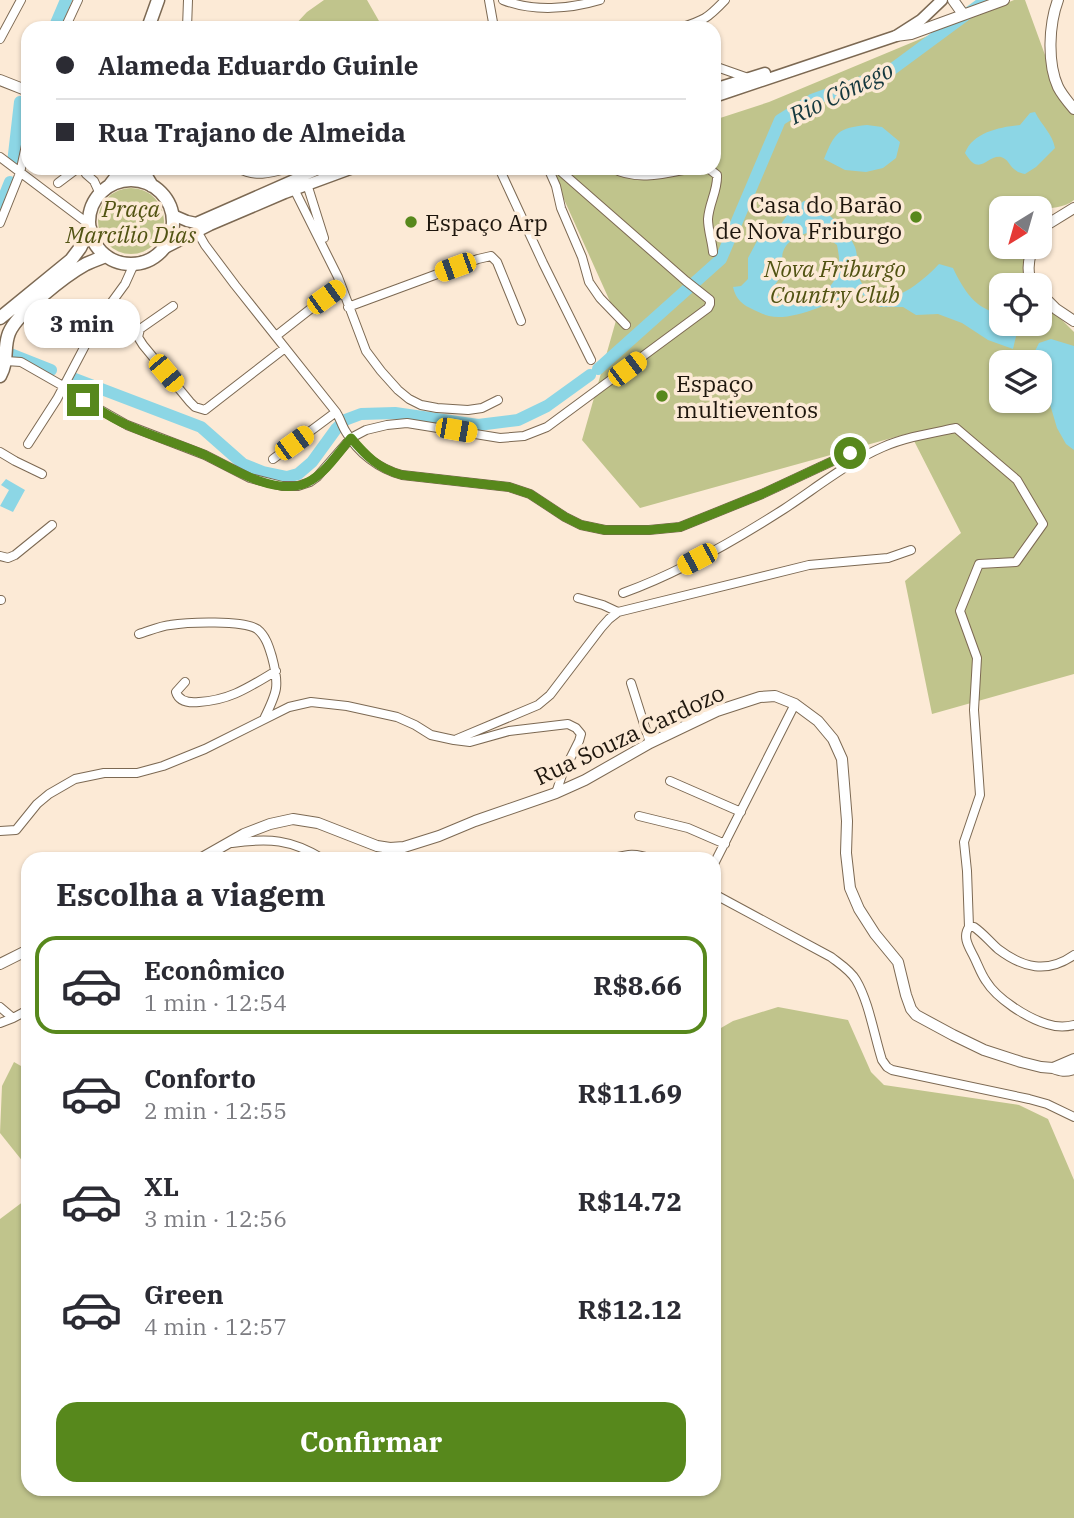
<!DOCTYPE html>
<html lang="pt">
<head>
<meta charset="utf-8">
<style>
  body { margin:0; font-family:"IBM Plex Serif",serif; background:#f2f2f3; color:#2b2b33; height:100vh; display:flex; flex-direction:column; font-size:26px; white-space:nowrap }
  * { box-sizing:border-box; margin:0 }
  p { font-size:23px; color:#7c7c81 }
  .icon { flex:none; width:38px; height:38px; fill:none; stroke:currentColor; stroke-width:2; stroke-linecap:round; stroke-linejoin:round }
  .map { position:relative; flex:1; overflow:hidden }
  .panel { position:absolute; left:21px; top:852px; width:700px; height:644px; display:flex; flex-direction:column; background:#fff; border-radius:21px; box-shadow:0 2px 5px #0004 }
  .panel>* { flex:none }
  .guide { position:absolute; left:21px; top:21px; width:700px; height:154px; border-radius:21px; box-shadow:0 2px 5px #0004; display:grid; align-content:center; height:154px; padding:0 35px; background:#fff }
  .needle { width:46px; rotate:217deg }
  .buttons { position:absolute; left:989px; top:196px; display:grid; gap:14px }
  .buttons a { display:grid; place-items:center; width:63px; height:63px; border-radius:14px; background:#fff; box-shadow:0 2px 5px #0004; font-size:35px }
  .end { position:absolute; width:32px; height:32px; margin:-16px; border:9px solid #57881c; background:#fff; box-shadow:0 0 0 4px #fff }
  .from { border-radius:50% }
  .bubble { position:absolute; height:49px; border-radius:21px; background:#fff; box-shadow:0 2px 5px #0004; font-size:23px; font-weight:700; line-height:49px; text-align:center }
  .car { position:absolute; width:21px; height:42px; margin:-21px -10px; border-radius:9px; box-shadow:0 0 5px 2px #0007; background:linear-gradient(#f5c518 24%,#345 0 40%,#f5c518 0 76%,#345 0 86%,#f5c518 0) }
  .guide b { display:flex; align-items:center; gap:24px; height:66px; font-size:26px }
  .guide b+b { border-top:2px solid #e1e1e2 }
  .guide i { width:18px; height:18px; background:#2b2b33 }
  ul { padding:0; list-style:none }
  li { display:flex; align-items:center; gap:21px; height:98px; margin:0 14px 10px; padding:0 21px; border:4px solid transparent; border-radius:21px }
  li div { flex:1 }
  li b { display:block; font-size:26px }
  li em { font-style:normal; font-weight:700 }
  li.current { border-color:#57881c }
  li>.icon { width:63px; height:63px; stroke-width:1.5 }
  h2 { padding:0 35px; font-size:32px; line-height:84px }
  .cta { display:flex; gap:14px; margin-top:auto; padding:14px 35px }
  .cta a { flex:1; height:80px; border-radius:21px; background:#57881c; color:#fff; font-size:28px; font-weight:700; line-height:80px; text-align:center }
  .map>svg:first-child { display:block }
  .green { fill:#c0c48c; fill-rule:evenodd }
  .water { fill:#8cd6e5; fill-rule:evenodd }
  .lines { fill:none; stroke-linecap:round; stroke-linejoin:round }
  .river { stroke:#8cd6e5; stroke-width:12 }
  .minor-casing { stroke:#7c6953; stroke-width:10 }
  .tertiary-casing { stroke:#7c6953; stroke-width:12 }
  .secondary-casing { stroke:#7c6953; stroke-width:13 }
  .primary-casing { stroke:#7c6953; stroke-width:15 }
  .minor { stroke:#fff; stroke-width:8 }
  .tertiary { stroke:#fff; stroke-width:10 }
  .secondary { stroke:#fff; stroke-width:10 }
  .primary { stroke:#fff; stroke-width:12 }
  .route { stroke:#57881c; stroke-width:9 }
  .poi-dot { fill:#57881c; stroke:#fcead6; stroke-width:2.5 }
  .labels { text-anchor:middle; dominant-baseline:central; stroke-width:7; stroke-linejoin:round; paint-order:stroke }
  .poi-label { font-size:23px; fill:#1e160d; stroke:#fcead6; text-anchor:start }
  .park-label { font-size:23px; font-style:italic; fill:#515312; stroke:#fcead6 }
  .street-label { font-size:23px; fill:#1e160d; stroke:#fcead6 }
  .water-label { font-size:24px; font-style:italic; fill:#14383e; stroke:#fcead6 }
</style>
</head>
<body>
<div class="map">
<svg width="1074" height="1518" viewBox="0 0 1074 1518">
  <rect width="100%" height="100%" fill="#fcead6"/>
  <path class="green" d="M324,0H367L383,28H292L307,12Z
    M1014,0H1025L1061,99L1074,115V200C1060,213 1020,208 1001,208V247H1029L1032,285H1001V324H1040V295L1047,305L1074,332V674L932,714L905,581L961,533L910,433L640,508L582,440L617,317L553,175L574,168H714V120L769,102ZM1001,362H1040V401H1001Z
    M98 221a33 33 0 1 1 66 0a33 33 0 1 1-66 0Z
    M778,1007L848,1020L871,1072L884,1085L1019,1105L1048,1119L1074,1180V1518H0V1219L28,1198V1489H714V1032L733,1021Z
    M14,1062L28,1070V1168L0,1133L2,1086Z"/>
  <path class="water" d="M1035,112C1042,126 1052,133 1055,148L1036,167L1025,174C1021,173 1017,172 1014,169C1009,165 1008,159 1001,157C986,155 980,178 965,153C973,132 1000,127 1020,125L1030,113Z
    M867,125L882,127L900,142L896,158L883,168L866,172L845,170L824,159C835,132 838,128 867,125Z
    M804,201C821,204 849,231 855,247C859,258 855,270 860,280C879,320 921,283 939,264L953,268C963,289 976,311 1001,313V324H1017V332L1013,349L988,340L962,323L938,314L916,315L903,307H880L873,304L868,298L861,294H853C831,302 792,322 769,316C764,315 759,312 754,310C743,305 736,300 733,287L741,286L748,279V258L757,241L763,235L781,224L790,211ZM807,233H821L837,245C839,255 841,267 836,277C833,285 817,301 809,304C797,307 774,301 773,287C794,266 765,248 807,233Z
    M1051,339L1074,346V450L1066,444L1057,428L1044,384L1040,375V362H1034L1033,355L1039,343Z
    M6,479L25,490L13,512L0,506L9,490L1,485Z"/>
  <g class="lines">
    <path class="river" d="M54,28L66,0
      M13,163L20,102
      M0,207L10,182
      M8,353L51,370
      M598,369L721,259L780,120L812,100L887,73L986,0
      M70,377L201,427L243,464L263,472L287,477L298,474L312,462L336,429L345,420L361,414L395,413L478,425L518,420L547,406L590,375"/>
    <g class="minor-casing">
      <path id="minor" d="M489,0L494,28
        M503,0C533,12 570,9 600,0
        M65,28L78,0
        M187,28L188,0
        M680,28C704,20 707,19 725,0
        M0,39L21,0
        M714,66L751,79
        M0,157L90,225
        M83,168L86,174L94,181L100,194
        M238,168C255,178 271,173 289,168
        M251,168H260
        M499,168L543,263L591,360
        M548,168L556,186L561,208L582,257L589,282L600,298L626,325
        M612,168C637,182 667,173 693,168
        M708,168L717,175C718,190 709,203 708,219C708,230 712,241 713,252
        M58,183L78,168
        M307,184L324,238
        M294,189L338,277L366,351L381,371L398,390L409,399L421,405L437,408L468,410L482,408L498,400
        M0,223L20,173L28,136
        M197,231L205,245L235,285L336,412C340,418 342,426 346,432C358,453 379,469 402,475L509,487L530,494L565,517L581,525L605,530H649L680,527L762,494L850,453L856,455L861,459
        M173,306L140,329L138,337L143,345L190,402L195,407L205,410L285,348
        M348,307L478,259L491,256L497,262L521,321
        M276,336L341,285
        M6,361L21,362L63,386L83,400L127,425L205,455L250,478L282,486H298L310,482L317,477L351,438L366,430L387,425L407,423L500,438L524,436L547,427L708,308L710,304V300L686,281L557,168
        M28,444L57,399L98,321L125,284L134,264
        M0,452L15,461L42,474
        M273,459L336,412
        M0,556L8,558L15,555L52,525
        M623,593C679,573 734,541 784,509C816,488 848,462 883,447C906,437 932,433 956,428L1017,480L1043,524L1016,562L979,564L960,611L977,658L974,710L980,795L964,842L967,871L969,927
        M578,598L603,605L618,612
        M0,600H1
        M139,634C149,631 160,626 170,625C188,622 243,620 257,629C266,636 269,647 272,657C280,687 277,692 264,719
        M185,682L176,692C179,702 189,703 199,702C231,700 249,687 276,671
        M631,683L650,743
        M457,739L538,705L550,695L601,628L609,619L618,612L809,565L888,558L911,550
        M670,781L741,812
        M639,816L688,828L725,844
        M0,831L16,830L37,804L49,794L75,779L104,773H137L163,766L205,749L289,707L311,702L347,706L397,717L415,725L431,735L454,740L470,742L509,731L568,724L576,728L581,734L579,741L562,775L556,793
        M232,843C269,838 291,839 323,859
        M609,859C626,855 634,852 651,859
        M714,864L795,704
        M714,894L831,957C840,964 850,970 856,980C869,1002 874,1035 882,1060L887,1067L892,1070L1029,1099L1047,1104L1074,1117
        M1074,955C1047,974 1023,968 998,949C990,942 983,933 974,927H969C962,937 969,947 974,957C978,965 981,974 986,981C997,999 1027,1018 1047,1024C1056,1027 1066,1027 1074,1025
        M0,1007L13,1018L28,1010
        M0,1023L13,1018"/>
    </g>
    <g class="tertiary-casing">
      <path id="tertiary" d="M953,0L963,14
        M1058,0C1049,24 1047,63 1058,87C1062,95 1068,102 1074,109
        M896,36L911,34L1004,0
        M0,80L28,91
        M1040,234L1048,224L1074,208
        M1033,247C1028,260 1026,273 1033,285
        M1040,293L1056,309L1074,321
        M200,859L244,834L270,824L293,819L318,823L377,846L390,848L404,847L439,836L475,821L556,793L585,780L650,743L717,711L760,697L775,696L795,704L818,721L833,739L842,759L847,821L846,853L850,888L859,909L875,934L898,962L906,995L911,1009L916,1015L953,1035L984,1050L1021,1062L1041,1067L1053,1068L1074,1059
        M0,964L28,950
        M1053,1068C1061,1071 1065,1072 1074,1069"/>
    </g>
    <g class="secondary-casing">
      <path id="secondary" d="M714,89L765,73
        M714,97L896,36L921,20L942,0
        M173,215L187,221L196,223L321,168
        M165,248L210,225L285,193L353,168"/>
    </g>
    <g class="primary-casing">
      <path id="primary" d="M148,28L158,0
        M141,168L152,186
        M89 222a42 42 0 1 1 84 0a42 42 0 1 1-84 0Z
        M110,185L123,168
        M0,318L71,260L80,248L90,228
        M0,376C9,359 3,348 9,333C17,313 66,275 86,264C93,261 100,258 106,256"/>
    </g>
    <use href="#minor" class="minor"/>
    <use href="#tertiary" class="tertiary"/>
    <use href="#secondary" class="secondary"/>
    <use href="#primary" class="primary"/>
  </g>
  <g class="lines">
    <path class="route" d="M83,400C97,408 111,418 125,424C151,436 179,444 205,455C232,468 269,493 301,485C322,479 337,454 351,438C366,456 379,469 402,475L509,487L530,494L565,517L581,525L605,530H649L680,527L762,494L850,453"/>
  </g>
  <g class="poi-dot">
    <circle cx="916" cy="217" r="7"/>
    <circle cx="411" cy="222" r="7"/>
    <circle cx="662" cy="396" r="7"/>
  </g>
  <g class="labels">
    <g class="poi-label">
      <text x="902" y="204" text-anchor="end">Casa do Barão<tspan x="902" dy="26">de Nova Friburgo</tspan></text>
      <text x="425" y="222">Espaço Arp</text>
      <text x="676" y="383">Espaço<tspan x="676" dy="26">multieventos</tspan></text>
    </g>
    <g class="park-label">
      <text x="131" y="208">Praça<tspan x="131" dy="26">Marcílio Dias</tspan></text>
      <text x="835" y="268">Nova Friburgo<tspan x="835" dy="26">Country Club</tspan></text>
    </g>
    <g class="street-label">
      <text transform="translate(629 734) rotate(-25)">Rua Souza Cardozo</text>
    </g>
    <g class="water-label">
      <text transform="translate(841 92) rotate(-26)">Rio Cônego</text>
    </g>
  </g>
</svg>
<div class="buttons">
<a><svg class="needle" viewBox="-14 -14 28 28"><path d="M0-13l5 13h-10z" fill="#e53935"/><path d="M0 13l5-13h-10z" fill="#7c7c81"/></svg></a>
<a><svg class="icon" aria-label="locate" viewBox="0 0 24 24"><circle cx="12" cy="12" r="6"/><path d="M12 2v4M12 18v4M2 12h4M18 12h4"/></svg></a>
<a><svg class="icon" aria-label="layers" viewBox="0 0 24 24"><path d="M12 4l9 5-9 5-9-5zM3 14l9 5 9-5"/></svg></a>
</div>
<i class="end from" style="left:850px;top:453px"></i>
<i class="end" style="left:83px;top:400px"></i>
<div class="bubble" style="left:24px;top:299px;width:116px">3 min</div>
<i class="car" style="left:455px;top:267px;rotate:250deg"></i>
<i class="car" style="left:326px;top:297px;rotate:54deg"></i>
<i class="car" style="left:627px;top:369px;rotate:53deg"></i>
<i class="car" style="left:166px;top:373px;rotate:140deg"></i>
<i class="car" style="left:456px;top:430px;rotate:100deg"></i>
<i class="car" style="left:294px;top:443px;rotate:54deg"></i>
<i class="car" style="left:697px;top:559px;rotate:242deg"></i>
<div class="guide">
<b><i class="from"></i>Alameda Eduardo Guinle</b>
<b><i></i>Rua Trajano de Almeida</b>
</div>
<section class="panel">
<h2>Escolha a viagem</h2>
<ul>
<li class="current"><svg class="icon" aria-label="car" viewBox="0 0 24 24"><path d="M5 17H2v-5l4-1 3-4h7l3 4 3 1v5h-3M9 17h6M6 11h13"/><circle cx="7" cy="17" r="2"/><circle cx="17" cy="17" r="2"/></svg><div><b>Econômico</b><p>1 min · 12:54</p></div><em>R$8.66</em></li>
<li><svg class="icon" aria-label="car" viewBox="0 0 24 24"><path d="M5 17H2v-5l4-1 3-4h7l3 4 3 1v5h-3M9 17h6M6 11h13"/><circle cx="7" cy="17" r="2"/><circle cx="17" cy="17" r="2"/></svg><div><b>Conforto</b><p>2 min · 12:55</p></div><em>R$11.69</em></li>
<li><svg class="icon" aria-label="car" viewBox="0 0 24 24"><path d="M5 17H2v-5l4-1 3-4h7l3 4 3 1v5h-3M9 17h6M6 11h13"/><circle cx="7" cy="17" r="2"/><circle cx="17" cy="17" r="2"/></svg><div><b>XL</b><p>3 min · 12:56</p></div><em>R$14.72</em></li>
<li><svg class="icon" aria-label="car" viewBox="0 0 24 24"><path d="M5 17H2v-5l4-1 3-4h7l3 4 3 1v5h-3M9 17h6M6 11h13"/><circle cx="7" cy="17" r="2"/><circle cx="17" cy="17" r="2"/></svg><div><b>Green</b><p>4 min · 12:57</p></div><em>R$12.12</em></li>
</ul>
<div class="cta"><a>Confirmar</a></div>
</section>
</div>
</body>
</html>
